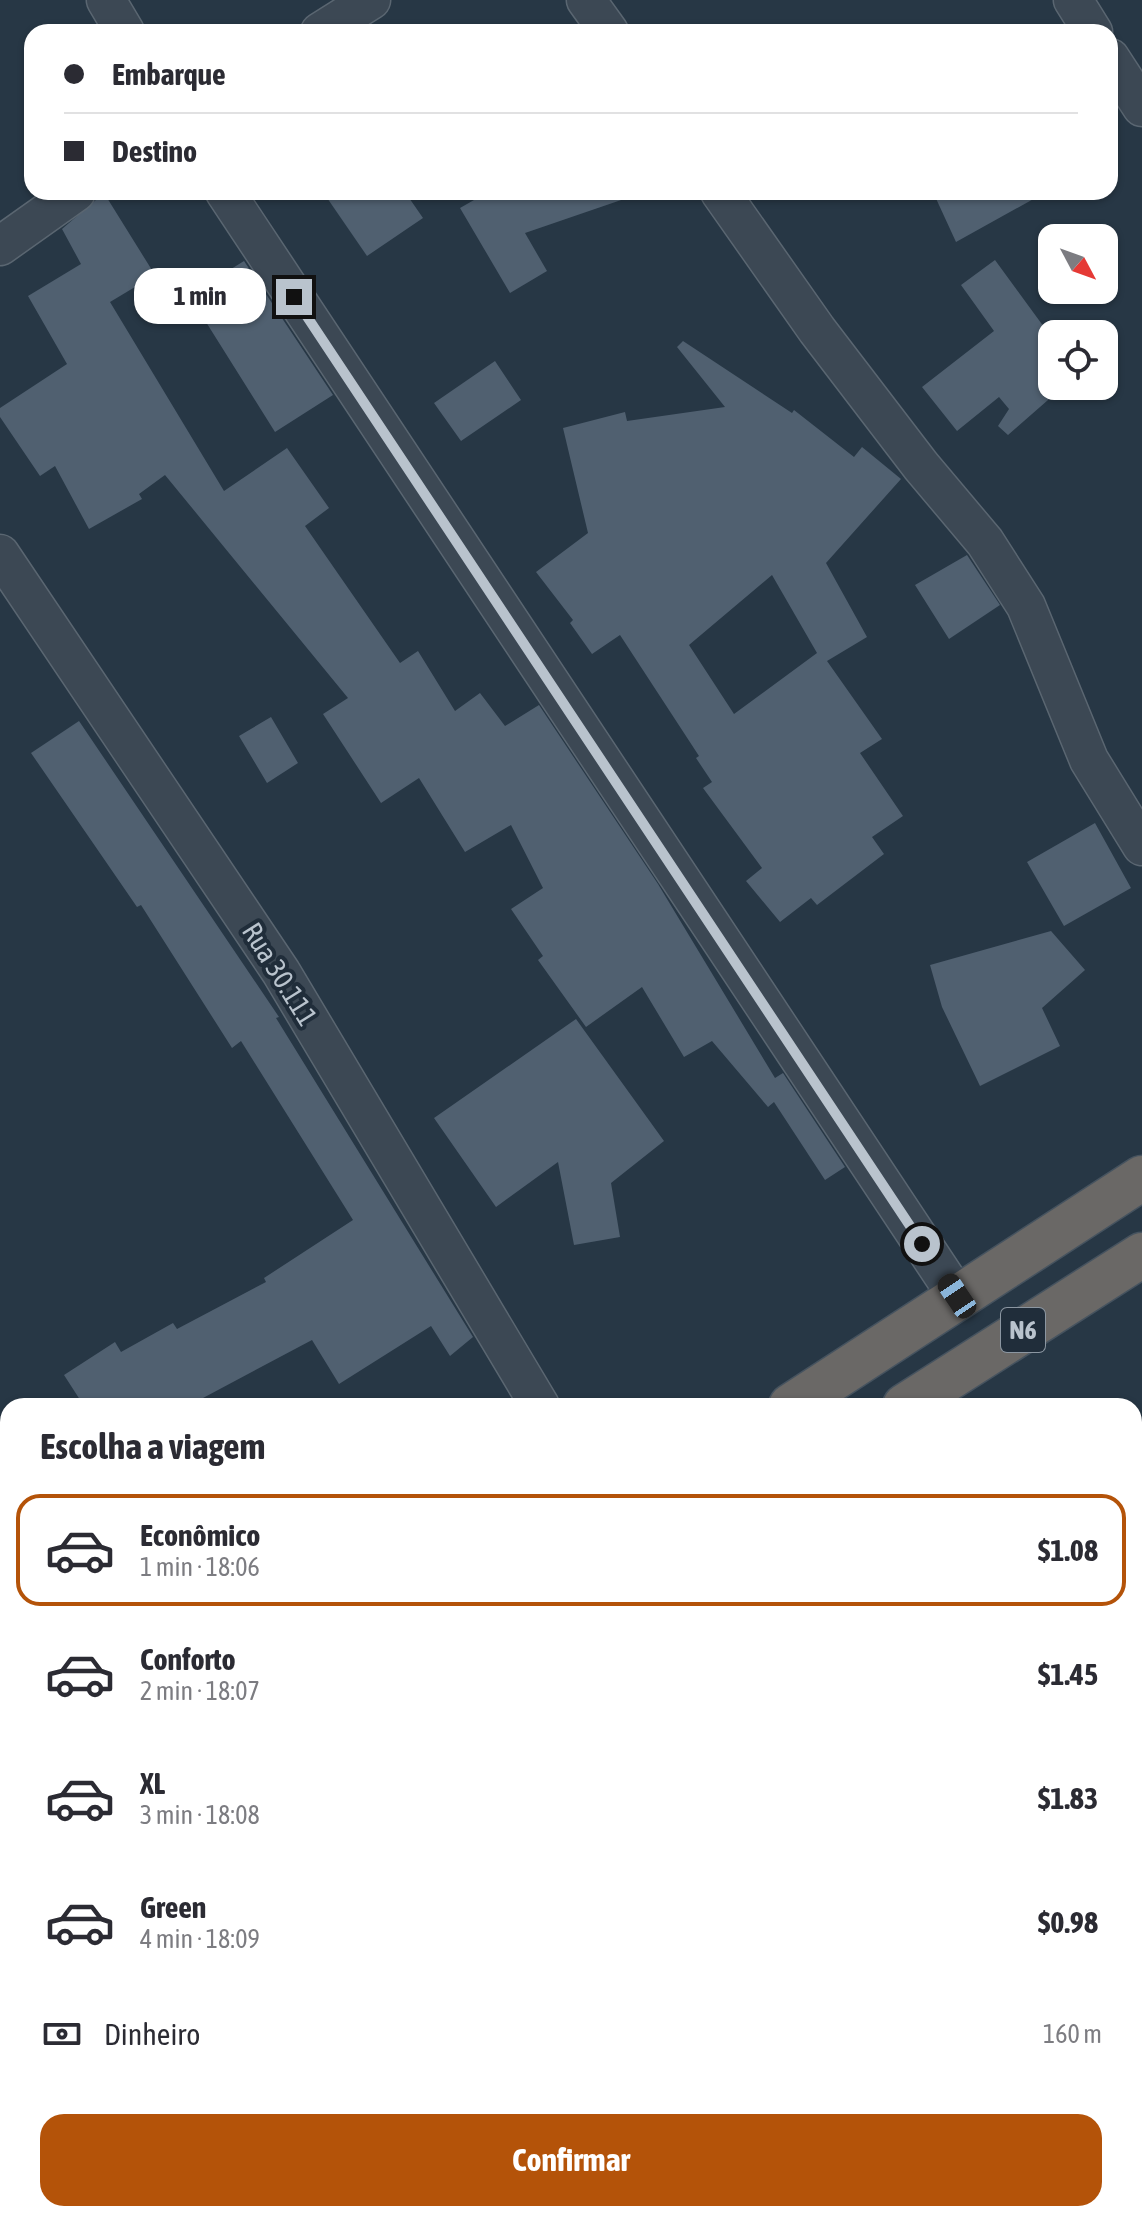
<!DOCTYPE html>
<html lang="pt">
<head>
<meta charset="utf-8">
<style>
  body { margin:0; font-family:"Asap Condensed",sans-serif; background:#f7f7f7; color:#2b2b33; height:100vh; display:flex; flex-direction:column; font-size:30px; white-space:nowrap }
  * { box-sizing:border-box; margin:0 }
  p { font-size:26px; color:#7c7c81 }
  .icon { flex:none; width:44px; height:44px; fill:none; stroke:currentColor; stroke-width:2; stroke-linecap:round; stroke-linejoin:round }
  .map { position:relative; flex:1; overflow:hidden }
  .sheet { position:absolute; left:0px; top:1398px; width:1142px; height:824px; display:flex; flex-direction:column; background:#fff; border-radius:24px 24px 0 0; box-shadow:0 2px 6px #0004 }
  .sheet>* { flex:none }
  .guide { position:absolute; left:24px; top:24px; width:1094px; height:176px; border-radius:24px; box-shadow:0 2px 6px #0004; display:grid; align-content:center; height:176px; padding:0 40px; background:#fff }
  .needle { width:52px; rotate:131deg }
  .controls { position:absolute; left:1038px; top:224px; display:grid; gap:16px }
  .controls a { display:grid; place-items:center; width:80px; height:80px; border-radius:16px; background:#fff; box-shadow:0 2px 6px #0004; font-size:40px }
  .end { position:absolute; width:36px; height:36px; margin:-18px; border:10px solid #b9c3cd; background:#111; box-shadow:0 0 0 4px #111 }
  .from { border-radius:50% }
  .bubble { position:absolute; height:56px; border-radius:24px; background:#fff; box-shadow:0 2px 6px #0004; font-size:26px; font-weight:700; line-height:56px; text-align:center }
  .car { position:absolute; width:24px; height:48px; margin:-24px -12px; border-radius:10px; box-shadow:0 0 6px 2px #0007; background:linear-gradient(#222 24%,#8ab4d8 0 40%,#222 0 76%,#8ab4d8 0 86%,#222 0) }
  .guide b { display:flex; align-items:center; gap:28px; height:76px; font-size:30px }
  .guide b+b { border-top:2px solid #e1e1e2 }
  .guide i { width:20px; height:20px; background:#2b2b33 }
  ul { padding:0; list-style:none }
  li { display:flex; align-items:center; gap:24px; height:112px; margin:0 16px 12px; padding:0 24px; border:4px solid transparent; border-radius:24px }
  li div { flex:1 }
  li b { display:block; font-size:30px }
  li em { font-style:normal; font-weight:700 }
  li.current { border-color:#b45309 }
  li>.icon { width:72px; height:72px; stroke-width:1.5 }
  h2 { padding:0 40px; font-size:36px; line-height:96px }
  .pay { display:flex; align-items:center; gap:20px; height:88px; padding:0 40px; font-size:30px }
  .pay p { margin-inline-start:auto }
  .button { display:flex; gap:16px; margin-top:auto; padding:16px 40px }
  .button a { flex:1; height:92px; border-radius:24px; background:#b45309; color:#fff; font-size:32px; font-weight:700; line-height:92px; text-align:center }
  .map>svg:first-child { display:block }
  .building { fill:#506070; fill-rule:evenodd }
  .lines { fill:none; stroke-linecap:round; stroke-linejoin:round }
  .minor-casing { stroke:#5a6671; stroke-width:41 }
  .trunk-casing { stroke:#46535f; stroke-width:47 }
  .minor { stroke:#3c4854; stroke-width:38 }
  .trunk { stroke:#6a6866; stroke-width:44 }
  .route { stroke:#b9c3cd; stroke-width:10 }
  .labels { text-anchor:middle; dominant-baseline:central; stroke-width:8; stroke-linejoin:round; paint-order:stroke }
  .shield { fill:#202d3a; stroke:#8b96a1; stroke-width:2 }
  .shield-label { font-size:26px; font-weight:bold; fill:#b9c3cd }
  .street-label { font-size:28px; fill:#b9c3cd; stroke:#202d3a }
</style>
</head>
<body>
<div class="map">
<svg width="1142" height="2222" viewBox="0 0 1142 2222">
  <rect width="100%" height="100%" fill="#273745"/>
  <path class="building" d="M323,192H405L423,218L367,256Z
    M488,192H626L627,198L525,233L547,271L510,293L460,208Z
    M933,192H1046L956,242Z
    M104,193L155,275L110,302L224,491L287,448L329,508L305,526L400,663L418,651L455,711L480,693L505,726L539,705L658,884L775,1078L783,1073L845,1167L825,1180L774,1102L768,1107L712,1041L684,1057L642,987L586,1027L538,960L543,956L511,909L543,888L511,825L465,852L419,778L381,803L323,714L348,698L165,475L139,494L142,499L89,529L55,466L40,476L0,417V408L67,364L28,296L81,264L62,229Z
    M995,260L1052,338V386H1064L1008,435L998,426L1009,409L999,397L957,431L922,387L994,331L961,285Z
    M244,261L333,395L275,432L189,295Z
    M683,341L792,413L794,410L854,457L862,447L901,479L826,563L867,637L827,661L882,739L860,753L903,816L872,837L884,854L817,905L811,898L780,922L746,881L762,868L703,788L712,782L696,758L699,756L620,635L592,654L570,623L573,620L536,572L588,533L563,428L625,412L627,421L725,407L677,347ZM772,575L817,653L734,714L689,645Z
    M495,361L521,400L461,441L434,403Z
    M967,555L1000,605L949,639L915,585Z
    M271,717L298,763L267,783L239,736Z
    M79,721L279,1017L276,1018L473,1337L450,1356L431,1326L339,1384L312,1340L188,1406H84L64,1375L115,1342L121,1352L173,1323L177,1329L266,1282L264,1278L353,1220L241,1041L232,1048L141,905L137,907L31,753Z
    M1095,823L1131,888L1064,926L1027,862Z
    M1051,931L1085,970L1042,1008L1060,1046L980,1086L942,1007L930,965Z
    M576,1019L664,1141L611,1183L620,1237L574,1245L558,1162L496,1207L434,1118Z"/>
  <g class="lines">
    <g class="minor-casing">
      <path id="minor" d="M106,0L125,32
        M586,0L609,32
        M1073,0L1093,32
        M320,32L371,0
        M1110,58L1142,107
        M225,192L957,1296
        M720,192L817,330L921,466L985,542L1026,606L1089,760L1142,846
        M0,246L76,192
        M0,554L281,972L540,1406"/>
    </g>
    <g class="trunk-casing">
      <path id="trunk" d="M791,1406L1142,1178
        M905,1406L1142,1255
        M0,1906L8,1901
        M0,1983L8,1978"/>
    </g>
    <use href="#minor" class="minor"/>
    <use href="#trunk" class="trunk"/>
  </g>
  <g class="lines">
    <path class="route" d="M294,297L922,1244"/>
  </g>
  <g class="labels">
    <rect class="shield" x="1001" y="1308" width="44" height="44" rx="6"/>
    <g class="shield-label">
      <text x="1023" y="1330">N6</text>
    </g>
    <g class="street-label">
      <text transform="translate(280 974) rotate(58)">Rua 30.111</text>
    </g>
  </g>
</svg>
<div class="controls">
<a><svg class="needle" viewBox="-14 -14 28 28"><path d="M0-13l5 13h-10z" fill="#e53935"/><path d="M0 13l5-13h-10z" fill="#7c7c81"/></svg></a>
<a><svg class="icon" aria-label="locate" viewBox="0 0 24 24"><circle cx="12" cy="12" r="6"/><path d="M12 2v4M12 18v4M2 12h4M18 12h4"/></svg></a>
</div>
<i class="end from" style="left:922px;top:1244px"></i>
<i class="end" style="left:294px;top:297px"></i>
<div class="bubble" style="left:134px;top:268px;width:132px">1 min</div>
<i class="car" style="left:957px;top:1296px;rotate:326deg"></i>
<div class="guide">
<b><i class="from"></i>Embarque</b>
<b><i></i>Destino</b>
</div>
<section class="sheet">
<h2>Escolha a viagem</h2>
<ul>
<li class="current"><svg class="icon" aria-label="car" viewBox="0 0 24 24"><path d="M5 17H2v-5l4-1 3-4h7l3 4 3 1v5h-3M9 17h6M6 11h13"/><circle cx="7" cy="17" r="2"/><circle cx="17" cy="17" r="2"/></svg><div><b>Econômico</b><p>1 min · 18:06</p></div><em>$1.08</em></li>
<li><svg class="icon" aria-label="car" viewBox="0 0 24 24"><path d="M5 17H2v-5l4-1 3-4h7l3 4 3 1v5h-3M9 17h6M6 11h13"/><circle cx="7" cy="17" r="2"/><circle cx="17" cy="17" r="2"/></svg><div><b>Conforto</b><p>2 min · 18:07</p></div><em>$1.45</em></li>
<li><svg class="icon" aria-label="car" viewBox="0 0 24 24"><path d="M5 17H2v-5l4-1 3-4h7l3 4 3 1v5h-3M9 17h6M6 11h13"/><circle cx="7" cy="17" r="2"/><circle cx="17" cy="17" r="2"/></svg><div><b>XL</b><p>3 min · 18:08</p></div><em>$1.83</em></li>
<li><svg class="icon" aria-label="car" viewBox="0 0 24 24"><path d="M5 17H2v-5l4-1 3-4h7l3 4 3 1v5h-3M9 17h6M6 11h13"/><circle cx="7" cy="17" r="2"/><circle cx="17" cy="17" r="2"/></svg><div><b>Green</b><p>4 min · 18:09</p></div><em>$0.98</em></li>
</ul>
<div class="pay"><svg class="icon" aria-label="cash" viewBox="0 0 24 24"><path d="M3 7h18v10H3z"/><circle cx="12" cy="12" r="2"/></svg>Dinheiro<p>160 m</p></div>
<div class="button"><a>Confirmar</a></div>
</section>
</div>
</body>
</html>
